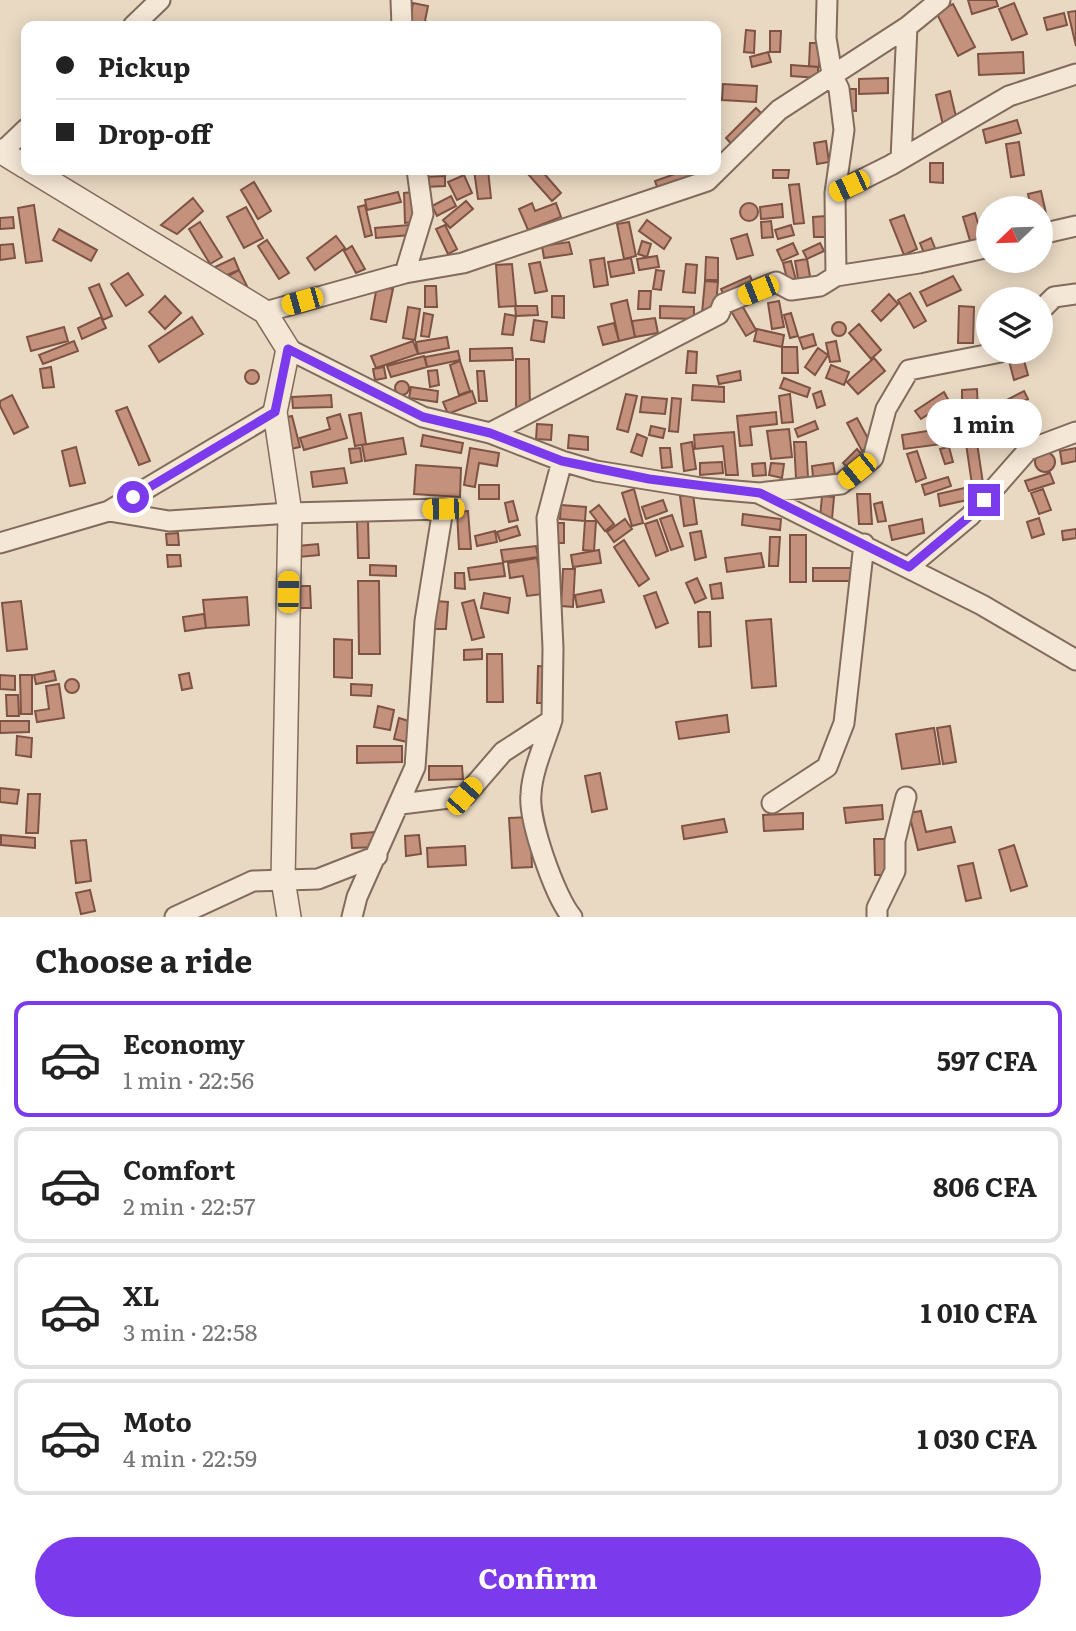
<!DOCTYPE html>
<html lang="en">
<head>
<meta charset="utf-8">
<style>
  body { margin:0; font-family:Literata,serif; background:#f6f6f6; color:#222; height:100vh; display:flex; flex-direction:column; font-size:26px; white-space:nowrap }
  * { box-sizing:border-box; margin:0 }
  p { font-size:23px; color:#767676 }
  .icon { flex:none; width:38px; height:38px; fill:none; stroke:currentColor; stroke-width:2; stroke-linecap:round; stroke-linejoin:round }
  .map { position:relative; height:917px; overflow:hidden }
  .panel { display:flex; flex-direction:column; background:#fff; flex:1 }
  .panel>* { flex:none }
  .banner { position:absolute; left:21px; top:21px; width:700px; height:154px; border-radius:14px; box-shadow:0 4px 18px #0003; display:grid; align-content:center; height:154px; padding:0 35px; background:#fff }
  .needle { width:46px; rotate:247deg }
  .controls { position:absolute; left:976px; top:196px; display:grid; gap:14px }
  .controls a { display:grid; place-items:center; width:77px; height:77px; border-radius:50%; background:#fff; box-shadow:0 4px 18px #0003; font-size:35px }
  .end { position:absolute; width:32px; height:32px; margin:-16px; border:9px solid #7c3aed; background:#fff; box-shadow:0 0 0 4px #fff }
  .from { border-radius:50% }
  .bubble { position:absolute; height:49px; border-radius:24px; background:#fff; box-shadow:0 4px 18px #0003; font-size:23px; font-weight:700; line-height:49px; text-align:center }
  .car { position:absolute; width:21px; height:42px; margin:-21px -10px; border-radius:9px; box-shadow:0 0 5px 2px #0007; background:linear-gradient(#f5c518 24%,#345 0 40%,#f5c518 0 76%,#345 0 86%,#f5c518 0) }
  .banner b { display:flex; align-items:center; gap:24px; height:66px; font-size:26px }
  .banner b+b { border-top:2px solid #e0e0e0 }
  .banner i { width:18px; height:18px; background:#222 }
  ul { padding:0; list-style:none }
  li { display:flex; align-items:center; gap:21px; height:116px; margin:0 14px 10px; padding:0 21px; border:4px solid #e0e0e0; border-radius:14px }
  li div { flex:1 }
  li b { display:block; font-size:26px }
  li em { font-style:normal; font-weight:700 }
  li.current { border-color:#7c3aed }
  li>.icon { width:63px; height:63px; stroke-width:1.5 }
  h2 { padding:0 35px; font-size:32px; line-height:84px }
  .action { display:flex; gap:14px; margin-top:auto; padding:14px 35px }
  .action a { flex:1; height:80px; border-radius:42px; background:#7c3aed; color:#fff; font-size:28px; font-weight:700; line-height:80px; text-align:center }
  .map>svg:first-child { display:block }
  .building { fill:#c4917c; stroke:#7f5344; stroke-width:2 }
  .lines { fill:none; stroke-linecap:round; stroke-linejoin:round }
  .minor-casing { stroke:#826b5c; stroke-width:23 }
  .tertiary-casing { stroke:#826b5c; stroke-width:26 }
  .minor { stroke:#f5e7d5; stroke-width:19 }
  .tertiary { stroke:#f5e7d5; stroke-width:23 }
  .route { stroke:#7c3aed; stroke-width:9 }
</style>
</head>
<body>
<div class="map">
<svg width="1076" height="917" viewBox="0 0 1076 917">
  <rect width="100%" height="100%" fill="#e9d9c3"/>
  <path class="building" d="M968,0H996L998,6L972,14Z
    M413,3L428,6L424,26H409Z
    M1014,3L1027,34L1012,40L999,9Z
    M953,4L975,47L958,56L936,12Z
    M1076,11V46L1068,12Z
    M1064,13L1067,25L1047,30L1044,18Z
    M746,30L755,31L754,53L744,52Z
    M770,31H781L780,52H770Z
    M810,43H820L819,67L809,66Z
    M768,52L771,62L752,67L750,57Z
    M1023,52L1024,73L979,75L978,54Z
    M791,65L818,67V78L791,76Z
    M888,78V93L859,94V79Z
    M723,84L757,86L756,102L722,100Z
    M843,89H856V111L843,110Z
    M950,91L957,121L943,125L936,95Z
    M756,108L765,117L735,148L726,138Z
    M1017,120L1021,133L986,143L983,130Z
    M826,141L829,162L817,164L814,143Z
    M1019,142L1024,175L1011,177L1006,144Z
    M930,163H943V183L930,182Z
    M474,170H488L491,198L478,199Z
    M530,170H541L561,193L552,201L527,173Z
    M686,170H692L695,180L659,192L655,181Z
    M773,170H789L788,178H773Z
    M464,175L472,193L457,200L448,182Z
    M445,176V186L424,187V177Z
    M254,182L271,211L258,219L241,190Z
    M799,184L804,223L794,224L789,185Z
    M1041,191L1049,227L1041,228V208H1031L1028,194Z
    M398,192L401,202L367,210L365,200Z
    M414,192L415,222L405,223L404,193Z
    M451,196L456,206L437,216L432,206Z
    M193,198L203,211L177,234L161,225Z
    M466,201L473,209L450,228L443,220Z
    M740 212a9 9 0 1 1 18 0a9 9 0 1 1-18 0Z
    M532,203L535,211L556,203L561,217L528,230L519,209Z
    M782,204L783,217L761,219L760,207Z
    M34,205L42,261L26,263L18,208Z
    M365,205L372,235L365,237L358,207Z
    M246,207L263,238L244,248L227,217Z
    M975,213L983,240L971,244L963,217Z
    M904,215L917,249L904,255L890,220Z
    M826,216L827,237H814L813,217Z
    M13,217L14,228L0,229V218Z
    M647,220L671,238L664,249L639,231Z
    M771,221L773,237L762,238L761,222Z
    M200,222L222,257L210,264L189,229Z
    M629,222L636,256L624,259L617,224Z
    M409,225L410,235L376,238L375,228Z
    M445,225L457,249L448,254L436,229Z
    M791,225L794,235L778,239L775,230Z
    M59,229L97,250L91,261L53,240Z
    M747,234L753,255L737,259L731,239Z
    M336,236L345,248L315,270L307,258Z
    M931,238L937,253L926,258L920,243Z
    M267,240L289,273L279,279L258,246Z
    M642,241L651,244L647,257L638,254Z
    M569,242L572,254L544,258L542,246Z
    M793,243L798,254L782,261L777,250Z
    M820,243L824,251L807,259L803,251Z
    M13,244L15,258L0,260V245Z
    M352,246L365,269L356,273L344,251Z
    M657,256L659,267L639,270L637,259Z
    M706,257L718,258V280H705Z
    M234,258L239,270L220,278L215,267Z
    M604,258L608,285L594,287L590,260Z
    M631,258L634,273L611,277L608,262Z
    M807,259L811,282L799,284L795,261Z
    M791,261L796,280L788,282L783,263Z
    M540,262L547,291L535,293L529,264Z
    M512,264L516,306L499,307L496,265Z
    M686,264L697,265L695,293L683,292Z
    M239,270L248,288L237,294L228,276Z
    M656,270L664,271L661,290L653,289Z
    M128,273L143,295L126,306L111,284Z
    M750,276L755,287L726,300L721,289Z
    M953,276L961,290L927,306L920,292Z
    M705,281L718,282L715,315L702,313Z
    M99,284L112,316L103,320L89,288Z
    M377,286L393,289L386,322L371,319Z
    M425,286H436L437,307H425Z
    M639,291H651L650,309H638Z
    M910,293L926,321L914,328L898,300Z
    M889,294L898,304L881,321L872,311Z
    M165,296L181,313L165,329L149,312Z
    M552,296H564V318L552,317Z
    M627,300L635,337L619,341L611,304Z
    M779,301L784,327L772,329L768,303Z
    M740,302L756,330L746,336L729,308Z
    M515,306H537L538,315L516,316Z
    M660,306L694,307V319L660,318Z
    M959,306L974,307L973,343H958Z
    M408,307L420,309L415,340L403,338Z
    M424,313L433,315L429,337L421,336Z
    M791,313L798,336L790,338L784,315Z
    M505,314L516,316L513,335L502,334Z
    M101,317L106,328L82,339L78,328Z
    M192,317L203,334L159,362L149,346Z
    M655,318L658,333L635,337L632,321Z
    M534,320L547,322L544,342L531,340Z
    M832 329a7 7 0 1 1 14 0a7 7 0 1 1-14 0Z
    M614,323L619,341L603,345L598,327Z
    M859,324L881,350L871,359L849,333Z
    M64,327L68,341L31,351L27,337Z
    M757,329L784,335L782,347L754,341Z
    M813,334L816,345L803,349L799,338Z
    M447,337L449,348L418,354L416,342Z
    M74,341L78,351L43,364L39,355Z
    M413,341L418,354L376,368L371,356Z
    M836,341L840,361L830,362L826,343Z
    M782,347H797L798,373H782Z
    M512,348L513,360L470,361V349Z
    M818,348L828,355L815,375L805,367Z
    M458,351L460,360L427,367L425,357Z
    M688,351L697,352L696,373H686Z
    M424,356L427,367L391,377L387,366Z
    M1023,357L1028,375L1014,380L1009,361Z
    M874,358L885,371L858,394L847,382Z
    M516,359H529L530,407H516Z
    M460,361L470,391L459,395L450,365Z
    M831,365L849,372L844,385L826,378Z
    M51,367L54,387L43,388L40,369Z
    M384,367L386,378L375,380L373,369Z
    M437,370L439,385L430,387L428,371Z
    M245 377a7 7 0 1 1 14 0a7 7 0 1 1-14 0Z
    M477,371H484L487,401H479Z
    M740,371L741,380L719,384L717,376Z
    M784,378L810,388L807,397L780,388Z
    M395 388a7 7 0 1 1 14 0a7 7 0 1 1-14 0Z
    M693,385L724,387V402L692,400Z
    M411,387L438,391L437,402L409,398Z
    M977,389L978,411H962V390Z
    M472,391L476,403L448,414L443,402Z
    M821,391L825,405L817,408L813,394Z
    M1024,391L1028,399L1005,411L1001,403Z
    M944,392L949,401L921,419L915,411Z
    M626,394L637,396L628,432L617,429Z
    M790,394L793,422L782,423L779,396Z
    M12,395L28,427L14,434L0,406V401Z
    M331,395L332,407L293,408L292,397Z
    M642,397L667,399L665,414L640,412Z
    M672,398L681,399L678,432L669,431Z
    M127,407L150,461L139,465L116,411Z
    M776,412L777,424L750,427L752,445L740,446L737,416Z
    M361,413L366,444L355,446L349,415Z
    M340,414L347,438L304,450L300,438L330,429L327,418Z
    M938,414L968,415V429L938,428Z
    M292,416L300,447L286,450L279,419Z
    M857,418L872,446L862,451L847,423Z
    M815,421L818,429L798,437L795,429Z
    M537,424L552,425L551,440L536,439Z
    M651,426L665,429L663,438L649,435Z
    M789,429L792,457L771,459L767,431Z
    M940,429L942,444L904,449L902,435Z
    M734,432L738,475H726L723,446L695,449L694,435Z
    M637,434L647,438L642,456L631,452Z
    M423,435L463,443L461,453L421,446Z
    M569,435L588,437V450L568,448Z
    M403,438L406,454L365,461L362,445Z
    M692,442L696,469L684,471L681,444Z
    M794,442H806L808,477L796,478Z
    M977,443L984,490L973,491L966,444Z
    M76,447L85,483L70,486L62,451Z
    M949,447L953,462L945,464L940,449Z
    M360,448L362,461L351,463L349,449Z
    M470,448L499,453L497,466L479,463L475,487L464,485Z
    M660,448H670L672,467L662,468Z
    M1076,448V461L1062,464L1060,451Z
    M857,449L864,457L850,470L843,463Z
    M917,451L926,478L916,482L907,454Z
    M1035 462a10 10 0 1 1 20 0a10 10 0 1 1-20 0Z
    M722,462L723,473L700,475V463Z
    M765,463L766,475L753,476L752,464Z
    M771,463L784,464L782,478L769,475Z
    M833,463L835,474L813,477L812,466Z
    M416,465L461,468L460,497L414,494Z
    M344,468L347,483L313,487L311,472Z
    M1050,473L1054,483L1029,491L1025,481Z
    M948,477L951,486L925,495L922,485Z
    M479,485H499V499H479Z
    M969,487L972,499L940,506L938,494Z
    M634,489L643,523L632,526L622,493Z
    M1043,489L1051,510L1039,514L1031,493Z
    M693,494L697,524L684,526L680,496Z
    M857,494H870L872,524H859Z
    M822,496L834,497L832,519L820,518Z
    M663,500L667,511L646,519L642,507Z
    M513,501L518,520L509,522L505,503Z
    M882,502L886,521L878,522L874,504Z
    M561,505L586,507L585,521L560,519Z
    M599,505L614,524L605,531L590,512Z
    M468,511L471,549H459L457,512Z
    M743,514L781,519L780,530L742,525Z
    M672,515L683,546L671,550L660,519Z
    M1039,518L1044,534L1032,538L1027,522Z
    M625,519L632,529L614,542L607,532Z
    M922,519L924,533L892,540L889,526Z
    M657,520L668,551L656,556L645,524Z
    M357,521H368L369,558H358Z
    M585,521H596L594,551L583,550Z
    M552,523H564V543H553Z
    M517,526L520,535L500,541L497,532Z
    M1076,529V538L1063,540L1062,531Z
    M495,531L497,542L477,546L475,536Z
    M701,531L706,557L695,560L690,533Z
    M178,533L179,545H167L166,534Z
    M790,535H806V582H790Z
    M770,537H780L778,566H769Z
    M624,540L649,579L639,586L614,547Z
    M318,544L319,555L299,557L298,546Z
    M536,546L538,557L503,562L501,550Z
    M599,550L601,563L573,567L571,555Z
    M761,553L764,567L727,572L725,558Z
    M167,555H180L181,566L168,567Z
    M537,558L543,594L527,596L523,576L510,578L508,563Z
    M503,563L505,576L470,580L468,568Z
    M370,565L396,566V576L370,575Z
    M813,568H852V581H813Z
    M563,569H575L573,607L561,606Z
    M455,573H464L465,589L455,588Z
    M697,578L706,598L695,603L686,583Z
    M358,581H379L380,654H359Z
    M721,583L723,598L712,599L710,585Z
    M296,586H310L311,608H297Z
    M601,590L604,602L577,607L575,595Z
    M656,592L668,623L656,628L644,596Z
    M484,593L510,598L508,613L481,608Z
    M247,597L249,625L206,628L203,600Z
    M474,600L484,637L472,640L462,603Z
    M21,601L27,649L7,651L2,603Z
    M435,601L448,602L446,629H433Z
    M698,612H710L711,646L699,647Z
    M204,614L206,628L185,631L183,617Z
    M771,619L776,686L752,688L746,621Z
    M334,639L352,640V678L334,677Z
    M482,649V659L464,660V650Z
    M487,654H502L503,702H487Z
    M538,666L551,667L550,703H537Z
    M54,671L56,680L36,684L34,675Z
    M189,673L192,688L182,690L179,675Z
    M0,675L15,676V690L0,689Z
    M20,675H32V714H21Z
    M65 686a7 7 0 1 1 14 0a7 7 0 1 1-14 0Z
    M59,684L64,718L37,722L35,711L49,709L46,686Z
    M351,684L372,685L371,696L351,695Z
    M6,695H18L19,716H7Z
    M378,706L394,710L390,730L374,727Z
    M727,715L729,732L679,739L676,722Z
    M399,718L412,722L407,742L394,739Z
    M0,721H29V732L0,733Z
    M950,726L956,762L943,764L937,728Z
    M934,728L940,764L902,769L896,734Z
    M17,736L32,738L31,757L16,755Z
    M357,746H402V762L357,763Z
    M429,766H462L463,779L429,780Z
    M600,773L607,809L592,812L585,776Z
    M0,788L19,790L17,804L0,802Z
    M28,794H40L38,833H26Z
    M882,805L883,819L846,823L844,808Z
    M921,811L926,832L951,827L955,842L918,850L909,813Z
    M803,813V829L764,831L763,815Z
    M530,817L532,867L512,868L509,818Z
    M724,819L727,832L684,839L682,826Z
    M375,832L376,847L352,848L351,834Z
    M1,835L35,838V848L1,845Z
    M419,835L421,854L406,856L405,836Z
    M874,839H886L887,875H875Z
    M86,840L91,881L76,883L71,841Z
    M1014,845L1027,886L1011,891L999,850Z
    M465,846L466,865L428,867L427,848Z
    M973,863L981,898L966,901L958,866Z
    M90,890L95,911L81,914L76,893Z"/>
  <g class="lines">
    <g class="minor-casing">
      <path id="minor" d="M401,0L402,26
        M827,0L826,38L832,74L839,89L844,130L835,193L836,276
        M133,26L160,0
        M2,152L26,129
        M901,159L907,27
        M835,193L891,165L1009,96L1076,74
        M1041,234L1076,226
        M405,273L423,214L417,170
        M1041,310L1054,297L1076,294
        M265,312L405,273L463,263L707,181L779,110L907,27L940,0
        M288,349L423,417L490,433L562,461L596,471L701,488L759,493L841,484L873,458L886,409L909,370L1001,352
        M490,433L719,314L723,304L776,282L791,290L820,286L836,276L919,263L989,247
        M760,494L982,605L1076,660
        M109,511L169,521L290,513L443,509L425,621L415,767L357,897L352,917
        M0,543L109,511L275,412
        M909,567L970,516L1028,450L1076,432
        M552,720C545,743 532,770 531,794C528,820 555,897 572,917
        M772,803L827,767L844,723L864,544
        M401,804L465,796L503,752L552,720L553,648L547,518L562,461
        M175,917L253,881L318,879L377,856
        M877,917V908L895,871V841L906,797"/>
    </g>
    <g class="tertiary-casing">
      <path id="tertiary" d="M0,151L26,167
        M31,170L265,312L288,349L275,412L290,513L283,880L289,917"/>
    </g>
    <use href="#minor" class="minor"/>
    <use href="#tertiary" class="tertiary"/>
  </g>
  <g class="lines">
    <path class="route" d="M133,497L275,412L288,349L423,417L490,433L562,461L649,479L760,493L909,567L970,516L984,500"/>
  </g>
</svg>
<div class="controls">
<a><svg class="needle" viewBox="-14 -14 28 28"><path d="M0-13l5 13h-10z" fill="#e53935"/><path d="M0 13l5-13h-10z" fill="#767676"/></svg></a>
<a><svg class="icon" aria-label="layers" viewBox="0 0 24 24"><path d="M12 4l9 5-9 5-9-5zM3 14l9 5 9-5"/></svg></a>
</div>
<i class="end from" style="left:133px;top:497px"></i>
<i class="end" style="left:984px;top:500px"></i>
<div class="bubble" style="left:926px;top:399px;width:116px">1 min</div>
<i class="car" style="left:849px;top:186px;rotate:245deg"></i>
<i class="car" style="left:758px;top:290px;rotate:248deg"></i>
<i class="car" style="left:302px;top:301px;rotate:254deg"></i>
<i class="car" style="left:857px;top:471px;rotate:231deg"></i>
<i class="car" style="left:443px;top:509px;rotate:269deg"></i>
<i class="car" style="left:288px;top:592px;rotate:1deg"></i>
<i class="car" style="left:464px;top:796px;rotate:41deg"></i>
<div class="banner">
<b><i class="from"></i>Pickup</b>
<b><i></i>Drop-off</b>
</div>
</div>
<section class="panel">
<h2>Choose a ride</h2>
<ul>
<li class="current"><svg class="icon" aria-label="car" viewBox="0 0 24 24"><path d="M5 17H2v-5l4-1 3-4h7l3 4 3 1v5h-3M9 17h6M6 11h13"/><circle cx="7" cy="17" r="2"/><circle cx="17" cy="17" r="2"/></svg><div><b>Economy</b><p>1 min · 22:56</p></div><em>597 CFA</em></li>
<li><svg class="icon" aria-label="car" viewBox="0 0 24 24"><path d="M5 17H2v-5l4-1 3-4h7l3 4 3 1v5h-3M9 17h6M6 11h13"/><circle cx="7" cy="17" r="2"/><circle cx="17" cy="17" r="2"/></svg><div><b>Comfort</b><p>2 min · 22:57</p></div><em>806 CFA</em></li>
<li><svg class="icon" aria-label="car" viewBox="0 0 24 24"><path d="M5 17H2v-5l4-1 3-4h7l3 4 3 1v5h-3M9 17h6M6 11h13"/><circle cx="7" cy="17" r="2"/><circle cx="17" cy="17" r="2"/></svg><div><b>XL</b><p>3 min · 22:58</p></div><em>1 010 CFA</em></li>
<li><svg class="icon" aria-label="car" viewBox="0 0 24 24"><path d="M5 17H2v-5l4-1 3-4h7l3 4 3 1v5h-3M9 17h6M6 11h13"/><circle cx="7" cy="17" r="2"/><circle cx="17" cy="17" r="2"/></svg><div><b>Moto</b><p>4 min · 22:59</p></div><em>1 030 CFA</em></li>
</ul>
<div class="action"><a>Confirm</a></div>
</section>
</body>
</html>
